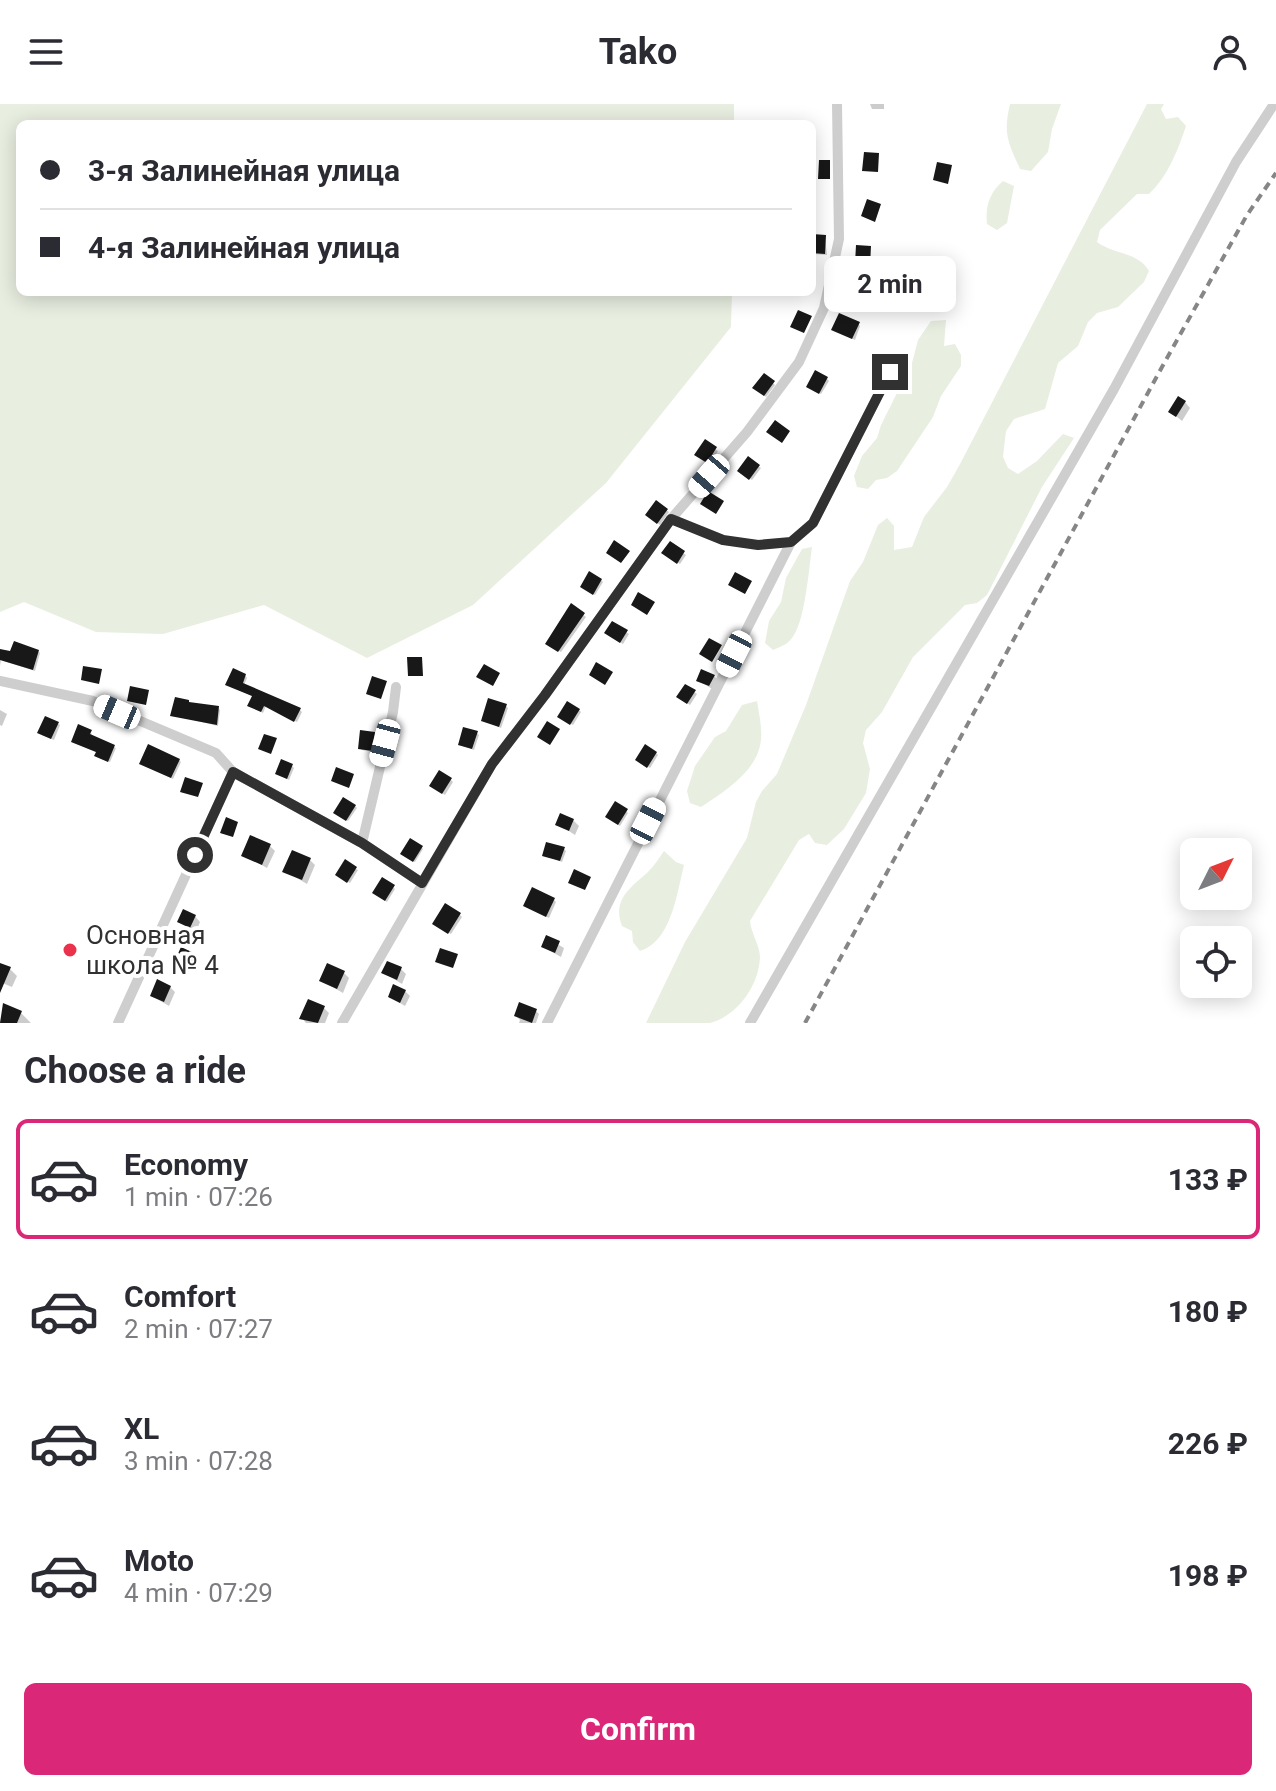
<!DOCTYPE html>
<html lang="en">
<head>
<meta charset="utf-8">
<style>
  body { margin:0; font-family:Roboto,sans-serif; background:#f7f7f7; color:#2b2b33; height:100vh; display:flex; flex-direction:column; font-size:30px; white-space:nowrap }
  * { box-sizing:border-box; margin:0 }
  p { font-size:26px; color:#7c7c81 }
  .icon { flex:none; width:44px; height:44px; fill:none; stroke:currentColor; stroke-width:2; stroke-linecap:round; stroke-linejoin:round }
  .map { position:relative; height:919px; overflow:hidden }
  .sheet { display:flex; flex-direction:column; background:#fff; flex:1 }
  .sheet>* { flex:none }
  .top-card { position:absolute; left:16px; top:16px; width:800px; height:176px; border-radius:12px; box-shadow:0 4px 20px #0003; display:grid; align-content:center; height:176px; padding:0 24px; background:#fff }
  .needle { width:52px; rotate:48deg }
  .tools { position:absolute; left:1180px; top:734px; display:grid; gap:16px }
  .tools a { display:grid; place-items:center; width:72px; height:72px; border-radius:12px; background:#fff; box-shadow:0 4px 20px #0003; font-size:40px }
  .end { position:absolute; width:36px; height:36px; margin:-18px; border:10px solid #313131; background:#fff; box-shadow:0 0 0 4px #fff }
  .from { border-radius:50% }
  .bubble { position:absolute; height:56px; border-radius:12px; background:#fff; box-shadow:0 4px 20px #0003; font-size:26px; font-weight:700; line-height:56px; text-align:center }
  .car { position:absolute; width:24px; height:48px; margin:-24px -12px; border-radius:10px; box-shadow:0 0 6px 2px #0007; background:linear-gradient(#fff 24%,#345 0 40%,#fff 0 76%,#345 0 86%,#fff 0) }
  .top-card b { display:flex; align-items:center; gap:28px; height:76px; font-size:30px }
  .top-card b+b { border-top:2px solid #e1e1e2 }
  .top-card i { width:20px; height:20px; background:#2b2b33 }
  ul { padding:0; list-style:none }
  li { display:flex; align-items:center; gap:24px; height:120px; margin:0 16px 12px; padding:0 8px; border:4px solid transparent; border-radius:12px }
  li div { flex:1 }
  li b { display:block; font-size:30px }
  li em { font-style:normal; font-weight:700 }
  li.selected { border-color:#db2777 }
  li>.icon { width:72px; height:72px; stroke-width:1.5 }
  h2 { padding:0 24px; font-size:36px; line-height:96px }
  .cta { display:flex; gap:16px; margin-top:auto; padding:16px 24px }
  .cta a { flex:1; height:92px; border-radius:12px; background:#db2777; color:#fff; font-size:32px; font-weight:700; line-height:92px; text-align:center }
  header { display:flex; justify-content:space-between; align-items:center; height:104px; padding:0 24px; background:#fff; font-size:36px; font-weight:700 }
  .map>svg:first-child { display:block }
  .green { fill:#e8eee0 }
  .shadow { fill:#0003 }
  .building { fill:#181818 }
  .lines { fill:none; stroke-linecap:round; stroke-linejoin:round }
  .lane { stroke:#cecece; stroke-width:5 }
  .street { stroke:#cecece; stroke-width:10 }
  .rail { stroke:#868686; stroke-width:4; stroke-dasharray:8 6; stroke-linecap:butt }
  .route { stroke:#313131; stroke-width:10 }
  .poi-dot { fill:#ea324d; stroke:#fff; stroke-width:3 }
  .labels { text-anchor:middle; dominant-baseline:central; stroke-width:8; stroke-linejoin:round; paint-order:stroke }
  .poi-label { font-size:26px; fill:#313131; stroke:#fff; text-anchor:start }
</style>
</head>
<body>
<header><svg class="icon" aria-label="menu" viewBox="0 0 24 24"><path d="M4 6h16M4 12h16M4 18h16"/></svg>Tako<svg class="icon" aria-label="person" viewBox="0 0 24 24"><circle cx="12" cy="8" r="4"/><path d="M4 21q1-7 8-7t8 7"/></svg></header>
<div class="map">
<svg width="1276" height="919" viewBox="0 0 1276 919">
  <rect width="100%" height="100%" fill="#fff"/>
  <path class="green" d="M0,0H734V20H20V188H732L731,223L606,379L473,501L367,554L264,501L163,530L96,528L24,498L0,508Z
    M1010,0H1061L1052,25L1048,48L1031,67L1020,65C1008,38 1003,30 1010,0Z
    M1147,0H1164L1161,5L1166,15L1178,13L1186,22C1178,46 1168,72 1149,90H1137L1100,126L1097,138C1114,151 1137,147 1149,167L1144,178L1118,203L1097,209L1088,218L1078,242L1058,259L1045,305L1014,315L1006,327L1003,353L1008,364L1018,370L1037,357L1063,330L1074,334L1042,383L987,491L977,499L965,501L913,553L882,608L866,626L863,639L870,665L866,689L844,725L827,741L815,739L809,730L799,736L750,817C751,829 760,842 760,853C759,882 737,912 710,919C693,919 664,919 646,919L685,838L747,734L756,698L762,687L777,670L806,601L850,477L863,458L878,421L887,414L894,422V446L912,443L924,413L947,383L959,362Z
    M1003,77L1014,82L1007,119L997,126L987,120C985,102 990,88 1003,77Z
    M946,216L944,242L955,240L961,251V262L941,292L933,313L897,367L887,374L876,376L868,385L857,383L854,372L862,352L877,334L881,321L912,259L918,236L931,217Z
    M812,443C809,465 805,514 794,531C789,540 782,542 773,546L765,539L769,517L781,498L786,474L802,445Z
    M757,597C759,609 762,623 761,635C759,666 725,687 701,703L690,699L687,687L695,662L715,633L726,627L742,601Z
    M664,747L676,758L684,761C677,789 671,838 640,847L633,838L632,827L622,822C612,796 630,784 648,768C654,762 659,754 664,747Z"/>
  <path class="shadow" d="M870,0H884V5H872Z
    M825,133L827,151L814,150L812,148Z
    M870,144L871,162L859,161L857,159Z
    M935,164L937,166L929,184L914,178Z
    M858,220L860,222L855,236L836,227Z
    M764,271L775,281L766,293L755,284Z
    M827,275L829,277L821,290L810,284Z
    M1185,298L1190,304L1182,317L1176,312Z
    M705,338L718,347L710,359L699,352Z
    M749,355L761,364L752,376L740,367Z
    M656,399L669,408L660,421L648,411Z
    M670,440L686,451L680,460L666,451Z
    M601,476L603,478L595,491L584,484Z
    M572,502L586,513L561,548L550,542Z
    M613,519L629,530L623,540L609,531Z
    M0,547L12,550L38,547L40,549L35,567L1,556L0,562Z
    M245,571L247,574L244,581L300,606L302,608L297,618L266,602L263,609L252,603L254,593L228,581Z
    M714,572L719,577L714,586L699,577Z
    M686,582L697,590L690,601L681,595Z
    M506,602L508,604L501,624L483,616Z
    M218,604L220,606L218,622L173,611Z
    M0,606L7,610L2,622L0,621Z
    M579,606L581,608L573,621L562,614Z
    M57,619L60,621L54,636L42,631Z
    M91,628L92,633L116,644L110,658L99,654L98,649L75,639Z
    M477,629L479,631L474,646L460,641Z
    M374,630L376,632L374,648L362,646L360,644Z
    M656,649L658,651L650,664L639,657Z
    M179,656L181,658L173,675L143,661Z
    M292,662L294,664L289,676L277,670Z
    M451,676L453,678L445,691L434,684Z
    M355,702L357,704L348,717L338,711Z
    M626,707L628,709L620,722L609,715Z
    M573,716L579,722L575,731L558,720Z
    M270,742L275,747L267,764L244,751Z
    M421,743L423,745L415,758L404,752Z
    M564,745L566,747L562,758L544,751Z
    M310,756L315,761L307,780L285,767Z
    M356,765L358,766L350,779L339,773Z
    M393,783L395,785L387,798L376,791Z
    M554,796L556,798L549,814L527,803Z
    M460,811L462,813L451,830L437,821Z
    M195,812L200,818L196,828L180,818Z
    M547,834L564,844L561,853L543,843Z
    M193,851L198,856L193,866L177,856Z
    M0,861L10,865L17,872L12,883L0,878Z
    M401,865L406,870L402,880L384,869Z
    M344,869L349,874L343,889L322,877Z
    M170,883L175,888L169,902L152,892Z
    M405,887L410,892L405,902L390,893Z
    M4,902L21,909L31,919H0Z
    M324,904L329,909L325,919H306L302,914Z
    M536,907L539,910L536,919H519L520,916L516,912Z"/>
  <path class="building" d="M864,48L879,49L878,68L862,67Z
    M819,56H830V75H818Z
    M937,58L952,61L948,80L933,76Z
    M867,95L881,100L875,118L861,112Z
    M812,130L826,131L825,150L812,149Z
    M856,141L871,142L870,161L855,160Z
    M919,154L937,162L927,184L910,176Z
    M849,179L867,185L862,200L844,194Z
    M798,206L812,212L804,229L790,223Z
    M839,209L860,218L852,235L831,226Z
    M815,266L828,273L819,290L806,283Z
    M764,269L775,277L764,292L752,284Z
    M1178,292L1186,297L1176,313L1168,308Z
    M775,316L790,327L782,339L766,328Z
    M705,335L717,343L707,359L694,351Z
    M748,352L760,361L749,376L737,367Z
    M708,387L724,397L716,410L700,400Z
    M656,396L668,405L657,420L645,411Z
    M614,436L630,447L621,459L606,449Z
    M670,437L685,447L677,460L661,449Z
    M589,467L602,475L593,491L580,483Z
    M735,468L752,477L745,490L728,481Z
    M638,488L655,498L647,511L631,501Z
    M571,499L585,509L558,548L545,540Z
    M612,517L628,526L620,539L604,529Z
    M709,534L722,541L712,558L699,550Z
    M14,537L39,546L33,566L0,556V545L10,547Z
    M407,553H422L423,572H408Z
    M596,558L613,568L605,581L589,571Z
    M484,560L500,569L493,582L476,573Z
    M83,562L102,565L99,580L81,576Z
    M233,564L246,570L243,579L301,604L294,618L264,602L261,608L247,602L252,592L225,581Z
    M701,565L715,571L709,582L696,577Z
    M372,572L387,577L381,595L366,590Z
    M685,580L696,586L687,600L676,593Z
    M130,582L149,586L146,601L127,597Z
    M175,593L189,596V598L219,602L217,621L170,612Z
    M488,594L507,600L499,623L481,617Z
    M567,597L580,605L570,621L557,613Z
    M45,612L59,618L51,635L37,629Z
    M547,617L560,625L550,641L537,633Z
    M78,620L92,626L90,630L115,641L108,658L94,652L96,648L71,638Z
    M463,623L478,627L472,645L458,641Z
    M360,626L375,628L373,647L358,645Z
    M264,630L277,634L271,650L258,645Z
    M148,640L180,655L171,674L139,660Z
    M645,640L657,648L647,664L635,656Z
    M281,655L293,660L287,675L275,670Z
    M336,663L354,670L349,684L331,677Z
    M439,666L452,674L442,690L429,682Z
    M185,673L203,679L198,693L180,688Z
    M343,693L356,701L346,717L333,709Z
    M615,697L628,705L618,721L605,713Z
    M560,709L574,715L569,727L555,721Z
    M226,713L238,718L233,733L220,729Z
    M250,731L271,740L262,761L241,752Z
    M410,734L423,742L413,758L400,750Z
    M546,738L565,743L560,757L542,752Z
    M292,746L311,754L302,776L282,768Z
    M345,755L357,763L347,779L335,771Z
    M574,765L591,773L585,786L568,779Z
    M382,773L395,781L385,797L372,789Z
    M532,783L555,794L546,813L523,802Z
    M445,799L461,809L448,830L432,820Z
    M183,805L196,811L190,824L177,818Z
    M546,831L560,837L555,849L541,843Z
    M181,843L194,849L188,862L175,856Z
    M440,844L458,850L453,864L435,858Z
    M387,857L402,863L397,876L381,869Z
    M0,859L11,863L0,889Z
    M327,859L345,867L337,885L319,877Z
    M157,875L171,882L164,898L150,892Z
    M393,880L406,886L400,899L388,893Z
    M308,895L325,902L318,919L299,915Z
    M519,898L537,905L532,919L514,912Z
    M3,899L22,907L17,919H0Z"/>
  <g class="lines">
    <path class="lane" d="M672,416C717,434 740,443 790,438"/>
    <path class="street" d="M0,577L93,597L216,649L233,668L362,739L422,779
      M362,739L393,608L396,583
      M118,919L233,668
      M342,919L492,660L545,591L671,415L747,328L799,258L824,204L839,135L837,0
      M547,919L791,438L813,419L890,268
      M750,919L1114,285L1236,58L1274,0"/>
    <path class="rail" d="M805,919L1162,263L1247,111L1276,69"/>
  </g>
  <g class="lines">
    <path class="route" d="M195,751L233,668L362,739L422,779L492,660L545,591L671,415L723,436L758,441L791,438L813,419L890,268"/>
  </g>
  <circle class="poi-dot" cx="70" cy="846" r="8"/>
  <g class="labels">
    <g class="poi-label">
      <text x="86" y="831">Основная<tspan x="86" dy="30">школа № 4</tspan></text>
    </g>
  </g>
</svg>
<div class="tools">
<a><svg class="needle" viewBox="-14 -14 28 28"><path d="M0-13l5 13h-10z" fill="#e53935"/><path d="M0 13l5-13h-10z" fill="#7c7c81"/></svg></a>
<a><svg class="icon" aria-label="locate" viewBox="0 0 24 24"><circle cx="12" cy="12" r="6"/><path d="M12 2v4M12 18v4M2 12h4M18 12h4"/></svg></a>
</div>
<i class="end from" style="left:195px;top:751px"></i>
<i class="end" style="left:890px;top:268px"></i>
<div class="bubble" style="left:824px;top:152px;width:132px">2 min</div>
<i class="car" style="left:709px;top:372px;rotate:221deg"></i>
<i class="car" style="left:734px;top:550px;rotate:207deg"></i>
<i class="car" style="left:117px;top:608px;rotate:293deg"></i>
<i class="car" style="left:385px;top:639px;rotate:195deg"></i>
<i class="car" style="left:648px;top:717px;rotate:27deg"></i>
<div class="top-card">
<b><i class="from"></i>3-я Залинейная улица</b>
<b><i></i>4-я Залинейная улица</b>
</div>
</div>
<section class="sheet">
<h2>Choose a ride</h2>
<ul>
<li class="selected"><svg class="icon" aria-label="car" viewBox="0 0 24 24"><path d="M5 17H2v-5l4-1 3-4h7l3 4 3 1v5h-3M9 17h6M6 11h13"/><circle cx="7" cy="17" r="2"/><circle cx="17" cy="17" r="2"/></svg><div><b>Economy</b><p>1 min · 07:26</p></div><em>133 ₽</em></li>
<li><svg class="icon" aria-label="car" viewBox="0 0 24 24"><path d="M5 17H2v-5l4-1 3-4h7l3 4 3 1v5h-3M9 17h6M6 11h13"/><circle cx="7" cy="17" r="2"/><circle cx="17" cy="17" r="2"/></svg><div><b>Comfort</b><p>2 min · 07:27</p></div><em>180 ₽</em></li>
<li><svg class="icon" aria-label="car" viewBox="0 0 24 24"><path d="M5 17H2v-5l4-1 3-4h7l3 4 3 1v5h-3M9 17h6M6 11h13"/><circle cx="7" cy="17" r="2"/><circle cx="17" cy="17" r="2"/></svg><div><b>XL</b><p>3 min · 07:28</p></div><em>226 ₽</em></li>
<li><svg class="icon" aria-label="car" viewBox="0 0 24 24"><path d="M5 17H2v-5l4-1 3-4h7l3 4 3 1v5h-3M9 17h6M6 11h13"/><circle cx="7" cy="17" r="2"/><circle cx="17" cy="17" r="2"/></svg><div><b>Moto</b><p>4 min · 07:29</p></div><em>198 ₽</em></li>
</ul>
<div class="cta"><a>Confirm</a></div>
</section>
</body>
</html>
